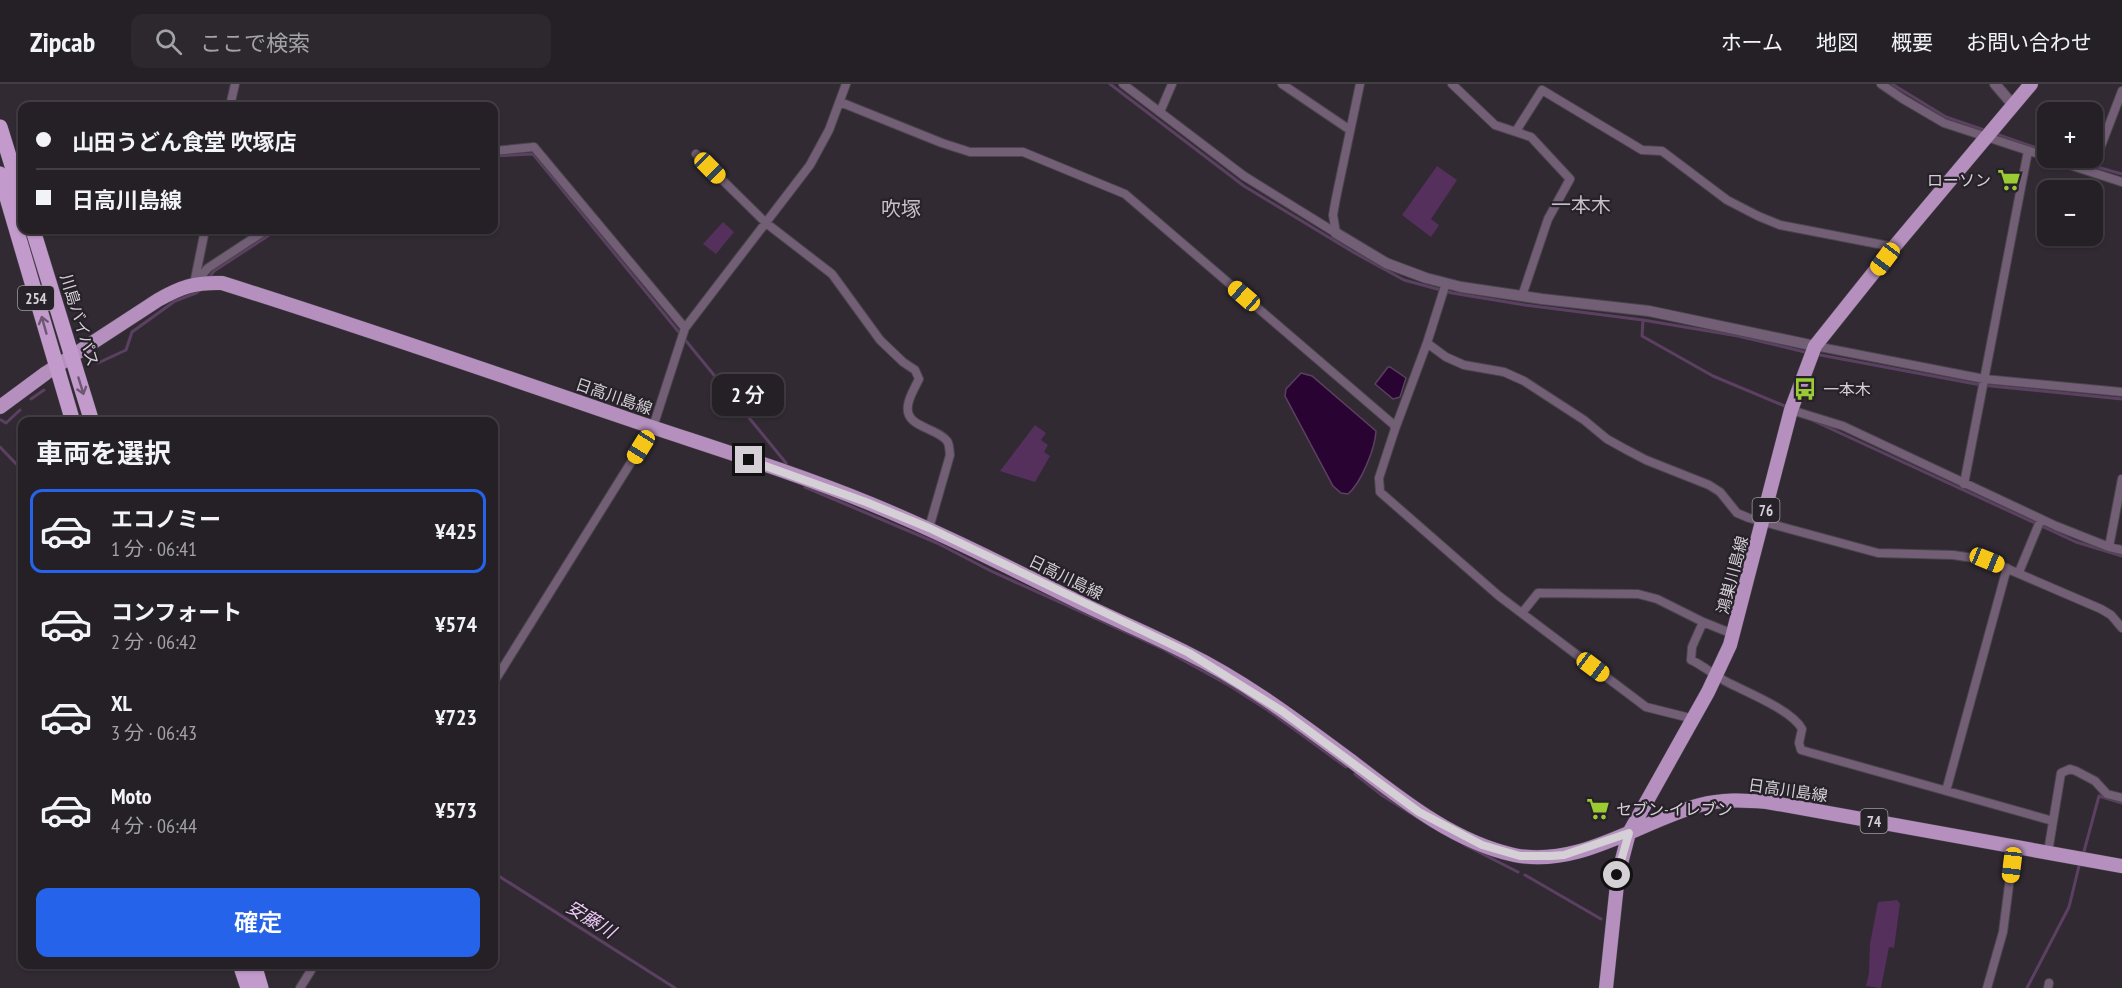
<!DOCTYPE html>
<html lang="ja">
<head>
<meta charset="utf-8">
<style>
  body { margin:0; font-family:"PT Sans Narrow","Noto Sans JP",sans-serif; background:#2d282e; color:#f1f3f6; height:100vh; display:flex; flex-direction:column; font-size:22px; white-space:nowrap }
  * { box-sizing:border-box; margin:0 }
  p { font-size:20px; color:#a3a3a7 }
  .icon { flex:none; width:33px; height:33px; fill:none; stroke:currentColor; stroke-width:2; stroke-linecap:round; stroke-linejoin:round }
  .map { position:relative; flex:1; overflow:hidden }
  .drawer { position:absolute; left:18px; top:333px; width:480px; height:552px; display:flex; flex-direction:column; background:#252026; border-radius:12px; box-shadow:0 2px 4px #0004,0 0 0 2px #423e43 }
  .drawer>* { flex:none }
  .guide { position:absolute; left:18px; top:18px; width:480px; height:132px; border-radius:12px; box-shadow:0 2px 4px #0004,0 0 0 2px #423e43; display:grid; align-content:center; height:132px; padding:0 18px; background:#252026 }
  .fabs { position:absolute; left:2037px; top:18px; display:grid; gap:12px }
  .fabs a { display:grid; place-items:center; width:66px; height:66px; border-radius:12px; background:#252026; box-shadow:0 2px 4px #0004,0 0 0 2px #423e43; font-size:30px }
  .end { position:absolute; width:27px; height:27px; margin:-14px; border:8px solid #d4d0d5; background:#111; box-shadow:0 0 0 3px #111 }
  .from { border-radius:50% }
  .bubble { position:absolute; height:42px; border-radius:12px; background:#252026; box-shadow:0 2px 4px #0004,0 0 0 2px #423e43; font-size:20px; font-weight:600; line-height:42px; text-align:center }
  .car { position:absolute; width:18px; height:36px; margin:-18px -9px; border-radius:8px; box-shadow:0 0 4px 2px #0007; background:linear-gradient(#f5c518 24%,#345 0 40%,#f5c518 0 76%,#345 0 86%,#f5c518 0) }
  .guide b { display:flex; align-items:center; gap:21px; height:57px; font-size:22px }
  .guide b+b { border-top:2px solid #423e43 }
  .guide i { width:15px; height:15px; background:#f1f3f6 }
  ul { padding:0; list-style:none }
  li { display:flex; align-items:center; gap:18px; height:84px; margin:0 12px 9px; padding:0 6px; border:3px solid transparent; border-radius:12px }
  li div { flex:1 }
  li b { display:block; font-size:22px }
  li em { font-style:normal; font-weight:600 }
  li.selected { border-color:#2563eb }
  li>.icon { width:54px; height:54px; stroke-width:1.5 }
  h2 { padding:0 18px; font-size:27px; line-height:72px }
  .primary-button { display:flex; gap:12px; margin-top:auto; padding:12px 18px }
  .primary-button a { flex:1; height:69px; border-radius:12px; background:#2563eb; color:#fff; font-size:24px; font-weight:600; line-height:69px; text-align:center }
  header { display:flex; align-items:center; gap:36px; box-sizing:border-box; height:84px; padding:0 30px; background:#252026; border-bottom:2px solid #423e43 }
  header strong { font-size:28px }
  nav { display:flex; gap:33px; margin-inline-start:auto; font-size:21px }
  .search { width:420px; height:54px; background:#2d282e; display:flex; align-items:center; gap:15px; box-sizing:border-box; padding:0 21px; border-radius:12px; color:#a3a3a7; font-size:22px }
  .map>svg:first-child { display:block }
  .green { fill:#55305d }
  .water { fill:#290331; stroke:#5c4062; stroke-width:1.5 }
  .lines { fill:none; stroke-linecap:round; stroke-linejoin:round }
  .stream { stroke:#5c4062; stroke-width:3 }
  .minor-casing { stroke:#4b454d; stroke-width:10 }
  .tertiary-casing { stroke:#4b454d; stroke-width:12 }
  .primary-casing { stroke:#4b454d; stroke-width:15 }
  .trunk-casing { stroke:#4b454d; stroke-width:16 }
  .minor { stroke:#725f76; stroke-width:8 }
  .tertiary { stroke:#725f76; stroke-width:10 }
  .primary { stroke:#b590be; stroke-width:14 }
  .trunk { stroke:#c29acc; stroke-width:15 }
  .oneway { stroke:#6d5772 }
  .route { stroke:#d4d0d5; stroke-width:8 }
  .labels { text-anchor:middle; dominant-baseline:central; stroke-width:4.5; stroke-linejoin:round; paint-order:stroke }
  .shield { fill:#272129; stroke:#a09ca1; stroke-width:1.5 }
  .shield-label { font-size:15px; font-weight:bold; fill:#d4d0d5 }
  .poi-label { font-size:16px; fill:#d4d0d5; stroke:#272129; text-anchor:start }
  .street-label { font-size:16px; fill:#d4d0d5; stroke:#272129 }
  .water-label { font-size:18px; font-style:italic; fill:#efcaf7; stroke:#272129 }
  .quarter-label { font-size:20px; fill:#c6bec8; stroke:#272129 }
</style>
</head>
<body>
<header>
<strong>Zipcab</strong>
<div class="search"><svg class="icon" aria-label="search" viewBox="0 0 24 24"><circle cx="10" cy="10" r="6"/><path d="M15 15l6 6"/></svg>ここで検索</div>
<nav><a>ホーム</a><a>地図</a><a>概要</a><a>お問い合わせ</a></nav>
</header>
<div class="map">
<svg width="2122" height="904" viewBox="0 0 2122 904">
  <rect width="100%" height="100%" fill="#312a33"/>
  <path class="green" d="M1437,82L1457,96L1431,135L1439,141L1431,153L1402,131Z
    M723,138L734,148L716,170L703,160Z
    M1035,341L1046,349L1041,356L1048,361L1044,368L1050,372L1035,398L1000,387Z
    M1897,816L1900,820L1894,864L1889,863L1881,904L1866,902L1869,889L1870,860L1878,818Z"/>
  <path class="water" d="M1388,283H1390L1406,294L1400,313L1393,315L1375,300Z
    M1301,289L1312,292L1376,347C1375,365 1361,399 1348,410L1341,409L1333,402L1285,312L1286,305Z"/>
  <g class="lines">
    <path class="stream" d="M1110,0L1244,102L1353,168L1404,196L1452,209L1525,221L1643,236L1738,252L1809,269
      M1892,0L1946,33L1987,47
      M1996,50L2048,68
      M494,72L533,70L786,379
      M2066,74L2122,90
      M209,194L214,187L277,146
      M1643,236L1642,252L1713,292L1787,323
      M1815,270L1981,301L2122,315
      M98,279L126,266L132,248L175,217L196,209L200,206
      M31,315L44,306
      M1,336L6,339L20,326
      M1814,337L2076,458L2122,472
      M0,363L22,386
      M805,403L937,459L991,487L1163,565L1230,602L1269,627L1346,683
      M1355,690L1383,712L1420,735
      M1465,761L1518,788
      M2083,771L2099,712L2122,719
      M494,789L675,904
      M1525,791L1601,835
      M2027,904L2069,823L2080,778"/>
    <g class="minor-casing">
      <path id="minor" d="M1123,0L1244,92L1336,149
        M1282,0L1350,46
        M1452,0L1495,41L1531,53L1570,95L1548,135L1522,212
        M1881,0L1903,15L1944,39L2048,73
        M840,18L942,59L970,68H1023L1125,110L1394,341L1395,345L1379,394L1380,408L1499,512L1646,623L1694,635
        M230,22L235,0
        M1160,28L1172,0
        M1516,47L1542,6L1642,66L1662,67L1727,116L1758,132L1780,141L1894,163
        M494,67L534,63L685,244
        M696,70L766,139L832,190L880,256L903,278L915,286L919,295C915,303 909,313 908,321C904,344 937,343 947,357C950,361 949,366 950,371L929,444
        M2048,74L2122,98
        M2091,88L2122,7
        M205,146L194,200L208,184L266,146
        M1336,149L1333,131L1336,114L1360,0
        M1446,199L1427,259L1446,273L1464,281L1504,288L1524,297L1584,336L1607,355L1625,365L1646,376L1709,401L1720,408L1737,429L1749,434L1878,469L1953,471L1987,476L2101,525L2111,531L2122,544
        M1815,262L1984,295L2122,308
        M1791,326L1843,342L2056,442L2109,463L2122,466
        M1395,345L1427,259
        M1964,400L2028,67
        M2109,463L2122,395
        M2019,488L2041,435
        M1522,529L1538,509L1638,510L1657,515L1703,538L1733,550
        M1703,538L1692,563L1691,576C1704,582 1715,592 1727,598C1746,608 1792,626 1802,645L1799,659L1801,666L2053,737
        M494,598L653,343L685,244L810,81L829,46L846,0
        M1946,707L2007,484
        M2048,768L2061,689L2070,685L2076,687L2095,697L2107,710L2122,714
        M300,904L315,880
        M1987,904L2003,848L2014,762
        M2048,904L2049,899"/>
    </g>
    <g class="tertiary-casing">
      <path id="tertiary" d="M1995,0L2013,21
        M1336,149L1386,179L1426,194L1461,203L1542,215L1649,227L1815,262"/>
    </g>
    <g class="primary-casing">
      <path id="primary" d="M0,323L46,289L158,216C181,203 195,198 222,199C359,242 495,289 631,336C711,363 793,388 871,420C944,450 1014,486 1085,521C1118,537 1152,551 1185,568C1245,597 1300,639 1354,679C1402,716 1454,758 1514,771C1580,784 1639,738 1700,721C1722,715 1744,716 1767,718L2122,782
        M1606,904L1618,791L1629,749L1708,608L1730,561L1791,326L1815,262L1894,163L2031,0"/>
    </g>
    <g class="trunk-casing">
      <path id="trunk" d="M0,43L22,114
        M0,90L73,338
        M33,146L92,338
        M240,880L248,904
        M254,880L261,904"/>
    </g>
    <use href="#minor" class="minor"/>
    <use href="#tertiary" class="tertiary"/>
    <use href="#primary" class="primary"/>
    <use href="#trunk" class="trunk"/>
  </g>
  <defs><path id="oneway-shaft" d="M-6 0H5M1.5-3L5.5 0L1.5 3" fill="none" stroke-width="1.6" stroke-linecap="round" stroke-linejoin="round" transform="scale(1.5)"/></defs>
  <g class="oneway">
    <use href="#oneway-shaft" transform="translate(44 241) rotate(-106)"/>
    <use href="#oneway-shaft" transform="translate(81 302) rotate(73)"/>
  </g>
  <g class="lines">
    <path class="route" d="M749,376L866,418L929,444L1189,569L1282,627L1419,728L1482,761L1520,772H1551L1564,771L1629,749L1617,791"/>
  </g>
  <defs>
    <g id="supermarket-bare" transform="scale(1.8)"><path d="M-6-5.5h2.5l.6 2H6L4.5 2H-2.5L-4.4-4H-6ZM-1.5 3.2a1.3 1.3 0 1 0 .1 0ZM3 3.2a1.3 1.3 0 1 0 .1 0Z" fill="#9bcb32" stroke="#272129" stroke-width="2.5" paint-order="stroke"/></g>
    <g id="bus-bare" transform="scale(1.8)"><path d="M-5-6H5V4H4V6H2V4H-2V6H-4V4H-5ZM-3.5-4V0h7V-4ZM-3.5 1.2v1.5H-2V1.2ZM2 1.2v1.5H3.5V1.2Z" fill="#9bcb32" stroke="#272129" stroke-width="2.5" paint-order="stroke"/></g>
  </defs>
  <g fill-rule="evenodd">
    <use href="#supermarket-bare" x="2009" y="96"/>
    <use href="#bus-bare" x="1805" y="305"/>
    <use href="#supermarket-bare" x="1598" y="725"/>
  </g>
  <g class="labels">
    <g class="shield">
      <rect x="18" y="202" width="36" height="24" rx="4.5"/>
      <rect x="1752.5" y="414" width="27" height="24" rx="4.5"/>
      <rect x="1860.5" y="725" width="27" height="24" rx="4.5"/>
    </g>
    <g class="shield-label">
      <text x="36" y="214">254</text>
      <text x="1766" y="426">76</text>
      <text x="1874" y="737">74</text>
    </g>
    <g class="poi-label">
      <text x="1991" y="96" text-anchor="end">ローソン</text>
      <text x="1823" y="305">一本木</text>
      <text x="1616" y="725">セブン-イレブン</text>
    </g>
    <g class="street-label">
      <text transform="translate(80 236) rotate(73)">川島バイパス</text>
      <text transform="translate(614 312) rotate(19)">日高川島線</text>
      <text transform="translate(1732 491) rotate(-75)">鴻巣川島線</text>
      <text transform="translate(1066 493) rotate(26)">日高川島線</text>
      <text transform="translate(1788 706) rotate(8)">日高川島線</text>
    </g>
    <g class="water-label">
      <text transform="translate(591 835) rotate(32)">安藤川</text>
    </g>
    <g class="quarter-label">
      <text x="1581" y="121">一本木</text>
      <text x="901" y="125">吹塚</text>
    </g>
  </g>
</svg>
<div class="fabs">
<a>+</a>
<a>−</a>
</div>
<i class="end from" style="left:1617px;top:791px"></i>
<i class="end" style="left:749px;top:376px"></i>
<div class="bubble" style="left:712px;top:290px;width:72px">2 分</div>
<i class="car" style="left:710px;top:84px;rotate:135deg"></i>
<i class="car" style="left:1885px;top:175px;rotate:217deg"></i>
<i class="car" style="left:1244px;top:212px;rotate:311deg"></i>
<i class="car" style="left:641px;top:363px;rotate:212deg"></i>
<i class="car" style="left:1987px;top:476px;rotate:112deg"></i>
<i class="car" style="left:1593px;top:583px;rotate:127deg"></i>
<i class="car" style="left:2012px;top:781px;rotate:187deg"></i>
<div class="guide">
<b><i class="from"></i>山田うどん食堂 吹塚店</b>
<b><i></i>日高川島線</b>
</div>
<section class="drawer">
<h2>車両を選択</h2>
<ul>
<li class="selected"><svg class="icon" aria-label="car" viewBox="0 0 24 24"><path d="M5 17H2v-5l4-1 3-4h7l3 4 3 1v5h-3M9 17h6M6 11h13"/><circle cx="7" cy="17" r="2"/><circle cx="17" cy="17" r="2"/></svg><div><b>エコノミー</b><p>1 分 · 06:41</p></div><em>¥425</em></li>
<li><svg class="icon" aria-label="car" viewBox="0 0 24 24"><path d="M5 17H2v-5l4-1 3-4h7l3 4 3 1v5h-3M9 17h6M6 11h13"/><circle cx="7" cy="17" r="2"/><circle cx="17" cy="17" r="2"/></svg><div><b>コンフォート</b><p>2 分 · 06:42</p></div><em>¥574</em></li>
<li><svg class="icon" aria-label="car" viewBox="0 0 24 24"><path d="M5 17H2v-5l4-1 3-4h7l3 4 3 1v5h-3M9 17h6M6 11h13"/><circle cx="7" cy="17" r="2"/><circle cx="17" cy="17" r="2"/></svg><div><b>XL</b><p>3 分 · 06:43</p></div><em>¥723</em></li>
<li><svg class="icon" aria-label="car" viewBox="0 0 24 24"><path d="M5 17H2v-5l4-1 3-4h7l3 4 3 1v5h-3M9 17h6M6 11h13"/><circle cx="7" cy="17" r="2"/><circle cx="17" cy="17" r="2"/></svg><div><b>Moto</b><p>4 分 · 06:44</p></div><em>¥573</em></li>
</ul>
<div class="primary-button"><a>確定</a></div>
</section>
</div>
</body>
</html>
